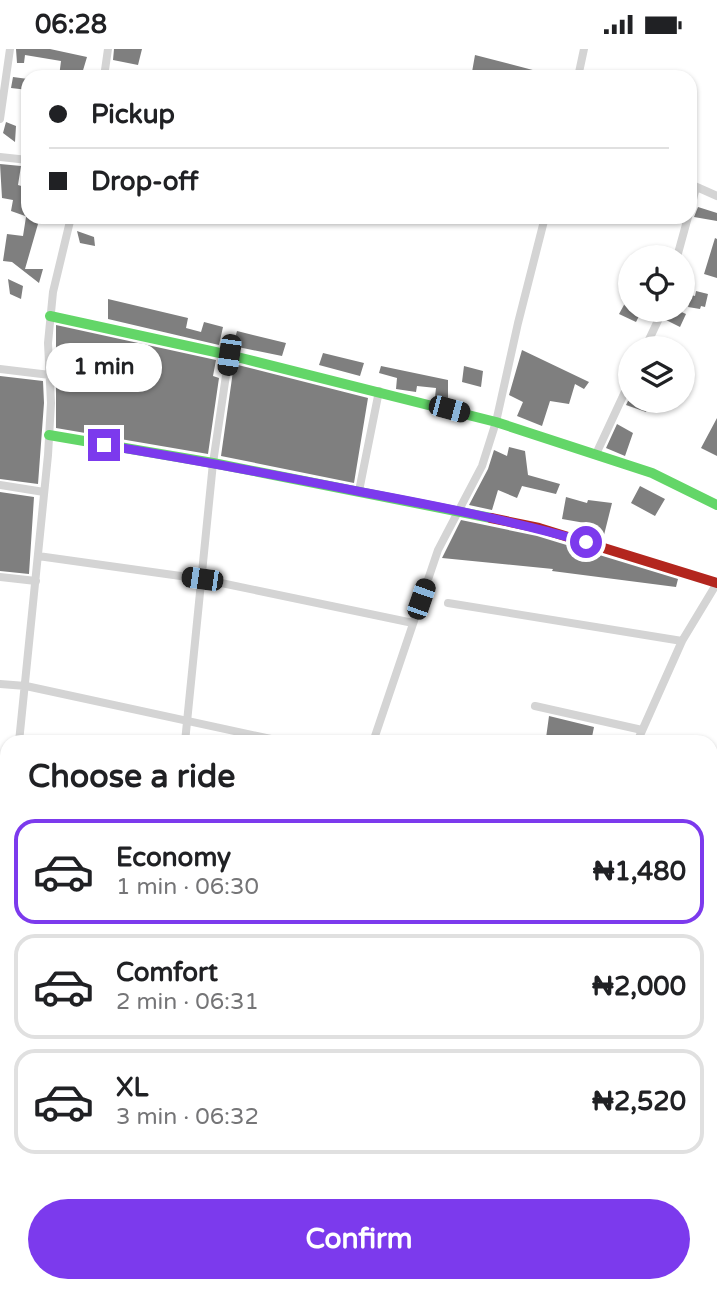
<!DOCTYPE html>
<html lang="en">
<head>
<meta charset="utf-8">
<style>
  body { margin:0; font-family:"Varela Round",sans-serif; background:#f2f2f2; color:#202124; height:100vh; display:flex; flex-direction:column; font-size:26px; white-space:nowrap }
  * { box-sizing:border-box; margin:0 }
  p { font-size:23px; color:#757577 }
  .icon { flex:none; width:38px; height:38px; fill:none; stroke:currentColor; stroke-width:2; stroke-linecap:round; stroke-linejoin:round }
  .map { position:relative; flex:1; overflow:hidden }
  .drawer { position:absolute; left:0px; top:686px; width:718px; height:558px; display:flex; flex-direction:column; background:#fff; border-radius:21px 21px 0 0; box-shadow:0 2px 5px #0004 }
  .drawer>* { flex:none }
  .guide { position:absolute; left:21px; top:21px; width:676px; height:154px; border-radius:21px; box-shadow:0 2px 5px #0004; display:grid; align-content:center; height:154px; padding:0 28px; background:#fff }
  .controls { position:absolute; left:618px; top:196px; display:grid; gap:14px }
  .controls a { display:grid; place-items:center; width:77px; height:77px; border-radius:50%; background:#fff; box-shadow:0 2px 5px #0004; font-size:35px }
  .end { position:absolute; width:32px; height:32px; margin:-16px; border:9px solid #7c3aed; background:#fff; box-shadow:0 0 0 4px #fff }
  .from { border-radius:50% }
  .bubble { position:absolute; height:49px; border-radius:24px; background:#fff; box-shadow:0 2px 5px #0004; font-size:23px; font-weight:700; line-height:49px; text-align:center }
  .car { position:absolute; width:21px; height:42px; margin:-21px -10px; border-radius:9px; box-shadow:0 0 5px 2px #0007; background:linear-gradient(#222 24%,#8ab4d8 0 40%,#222 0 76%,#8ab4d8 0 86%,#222 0) }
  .guide b { display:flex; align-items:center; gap:24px; height:66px; font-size:26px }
  .guide b+b { border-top:2px solid #e0e0e0 }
  .guide i { width:18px; height:18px; background:#202124 }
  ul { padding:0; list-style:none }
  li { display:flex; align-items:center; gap:21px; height:105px; margin:0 14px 10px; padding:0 14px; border:4px solid #e0e0e0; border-radius:21px }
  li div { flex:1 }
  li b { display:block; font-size:26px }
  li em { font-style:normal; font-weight:700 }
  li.active { border-color:#7c3aed }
  li>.icon { width:63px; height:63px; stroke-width:1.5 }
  h2 { padding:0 28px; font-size:32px; line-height:84px }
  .button { display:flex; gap:14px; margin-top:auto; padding:14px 28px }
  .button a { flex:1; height:80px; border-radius:42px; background:#7c3aed; color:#fff; font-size:28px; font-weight:700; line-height:80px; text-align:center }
  .status { display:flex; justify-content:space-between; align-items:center; height:49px; padding:0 35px; background:#fff; direction:ltr }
  .status svg { height:19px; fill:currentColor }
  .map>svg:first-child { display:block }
  .building { fill:#7f7f7f }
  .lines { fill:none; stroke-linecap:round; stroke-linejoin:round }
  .street { stroke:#d4d4d4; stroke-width:8 }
  .fast { stroke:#63d668; stroke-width:10 }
  .jam { stroke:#b3261e; stroke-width:10 }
  .route { stroke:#7c3aed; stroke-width:9 }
</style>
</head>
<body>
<div class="status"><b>06:28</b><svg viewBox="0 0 49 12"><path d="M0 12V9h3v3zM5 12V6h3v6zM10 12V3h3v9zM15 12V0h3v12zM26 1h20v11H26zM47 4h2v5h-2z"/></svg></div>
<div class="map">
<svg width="717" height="1244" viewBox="0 0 717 1244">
  <rect width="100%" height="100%" fill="#fff"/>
  <path class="building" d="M16,0H50L87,8L81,28H59L61,12L25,6L24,14H17Z
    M114,0H142L138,16L113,11Z
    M475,6L548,25L547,28H488L472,23Z
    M13,28L28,30V41L11,39Z
    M6,73L16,77L15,93L3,84Z
    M0,115L21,117L18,136L28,139V168L11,162L13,151L2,149Z
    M698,158L717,164V172L694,168Z
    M26,168H40L25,220H43L39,234L12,213L3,212L7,185L23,187Z
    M77,182L94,188L95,197L80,194Z
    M715,189L717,190V229L704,225Z
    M8,230L23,237L21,250L10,245Z
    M696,242L708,245L705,258L701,257L700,260L688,258L691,246L695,247Z
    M630,245V261H642L636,273L619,265Z
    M108,250L188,269L186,279L201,283L204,273L223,278L219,296L108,270Z
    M670,261H677L686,265L680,278L666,271Z
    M56,276L216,311L213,327L219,329L208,405L56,379Z
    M237,282L286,294L282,307L233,297Z
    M522,301L589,333L584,340L575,335L569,355L550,352L542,377L517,367L523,353L509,346Z
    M323,304L364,314L360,327L319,316Z
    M234,315L368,349L354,434L221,407Z
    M381,317L448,331V350L435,348L436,339L417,337L416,343L396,340L397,329L379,324Z
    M464,317L483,322L481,338L462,333Z
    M0,327L43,332L44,354L38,435L0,430Z
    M628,352H651L646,363L626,356Z
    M717,369V407L701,399Z
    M617,375L633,384L625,407L606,399Z
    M509,398L525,402L528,426L560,435L556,445L522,437L517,449L498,441L492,461L469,456L488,420L494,401L507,407Z
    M640,437L665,450L655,467L631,454Z
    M0,443L34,448L29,525L0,522Z
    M566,448L587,454L588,451L612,454L603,490L583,484L585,474L562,470Z
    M461,471L537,487L678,530L676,538L552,522L553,520L442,509Z
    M549,667L594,678L591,693H564L546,689Z"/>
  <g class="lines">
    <path class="street" d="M104,28L108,0
      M578,28L584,0
      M0,70L10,0
      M0,108L28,111
      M690,135L717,147
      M690,163L696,138
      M677,208L688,168
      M645,299L663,261
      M0,320L50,326
      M596,405L630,332
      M0,436L44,443
      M359,442L379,342
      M38,507L202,530L413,574
      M0,528L36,532
      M448,554L682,592
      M0,635L26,637L285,693
      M535,657L642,681
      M19,693L48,406L51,354L48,294L53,243L71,168
      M185,693L213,414L229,306
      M373,693L438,501L482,417L496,373L518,274L545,168
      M637,693L682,592L717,534
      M0,761H7
      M0,869L7,806
      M710,1194L717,1195
      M281,1237L320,1244
      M572,1237L584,1244
      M109,1244V1237
      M167,1244L171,1237
      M396,1244L399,1237
      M504,1244V1237"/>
    <path class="fast" d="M50,267L229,306L496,373L652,424L717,456
      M49,386L213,414L491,469"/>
    <path class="jam" d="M491,469L539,479L717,534"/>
  </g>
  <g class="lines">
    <path class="route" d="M104,396C190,410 276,426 362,443C437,457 513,472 586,493"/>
  </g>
</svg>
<div class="controls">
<a><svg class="icon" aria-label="locate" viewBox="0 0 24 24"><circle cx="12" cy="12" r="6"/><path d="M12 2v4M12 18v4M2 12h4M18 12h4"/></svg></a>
<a><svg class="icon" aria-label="layers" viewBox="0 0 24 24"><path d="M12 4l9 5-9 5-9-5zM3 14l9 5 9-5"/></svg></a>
</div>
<i class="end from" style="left:586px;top:493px"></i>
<i class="end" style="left:104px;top:396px"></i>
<div class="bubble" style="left:46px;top:294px;width:116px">1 min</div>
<i class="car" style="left:229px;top:306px;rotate:188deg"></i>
<i class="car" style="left:449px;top:360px;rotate:105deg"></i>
<i class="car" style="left:202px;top:530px;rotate:278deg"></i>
<i class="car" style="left:421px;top:550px;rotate:19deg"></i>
<div class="guide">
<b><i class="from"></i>Pickup</b>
<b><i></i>Drop-off</b>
</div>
<section class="drawer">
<h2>Choose a ride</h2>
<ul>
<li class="active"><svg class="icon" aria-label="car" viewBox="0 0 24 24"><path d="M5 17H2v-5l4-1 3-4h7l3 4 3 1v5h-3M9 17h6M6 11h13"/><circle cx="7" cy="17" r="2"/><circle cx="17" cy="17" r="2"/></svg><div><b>Economy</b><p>1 min · 06:30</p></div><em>₦1,480</em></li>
<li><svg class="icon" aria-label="car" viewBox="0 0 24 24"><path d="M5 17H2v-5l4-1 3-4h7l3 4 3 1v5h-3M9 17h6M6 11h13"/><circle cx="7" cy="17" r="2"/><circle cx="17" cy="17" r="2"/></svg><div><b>Comfort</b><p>2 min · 06:31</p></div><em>₦2,000</em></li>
<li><svg class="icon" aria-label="car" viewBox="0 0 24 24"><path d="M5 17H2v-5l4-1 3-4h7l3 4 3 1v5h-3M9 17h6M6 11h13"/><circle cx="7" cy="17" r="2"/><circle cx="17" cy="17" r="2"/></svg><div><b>XL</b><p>3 min · 06:32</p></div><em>₦2,520</em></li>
</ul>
<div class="button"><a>Confirm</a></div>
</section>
</div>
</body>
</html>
